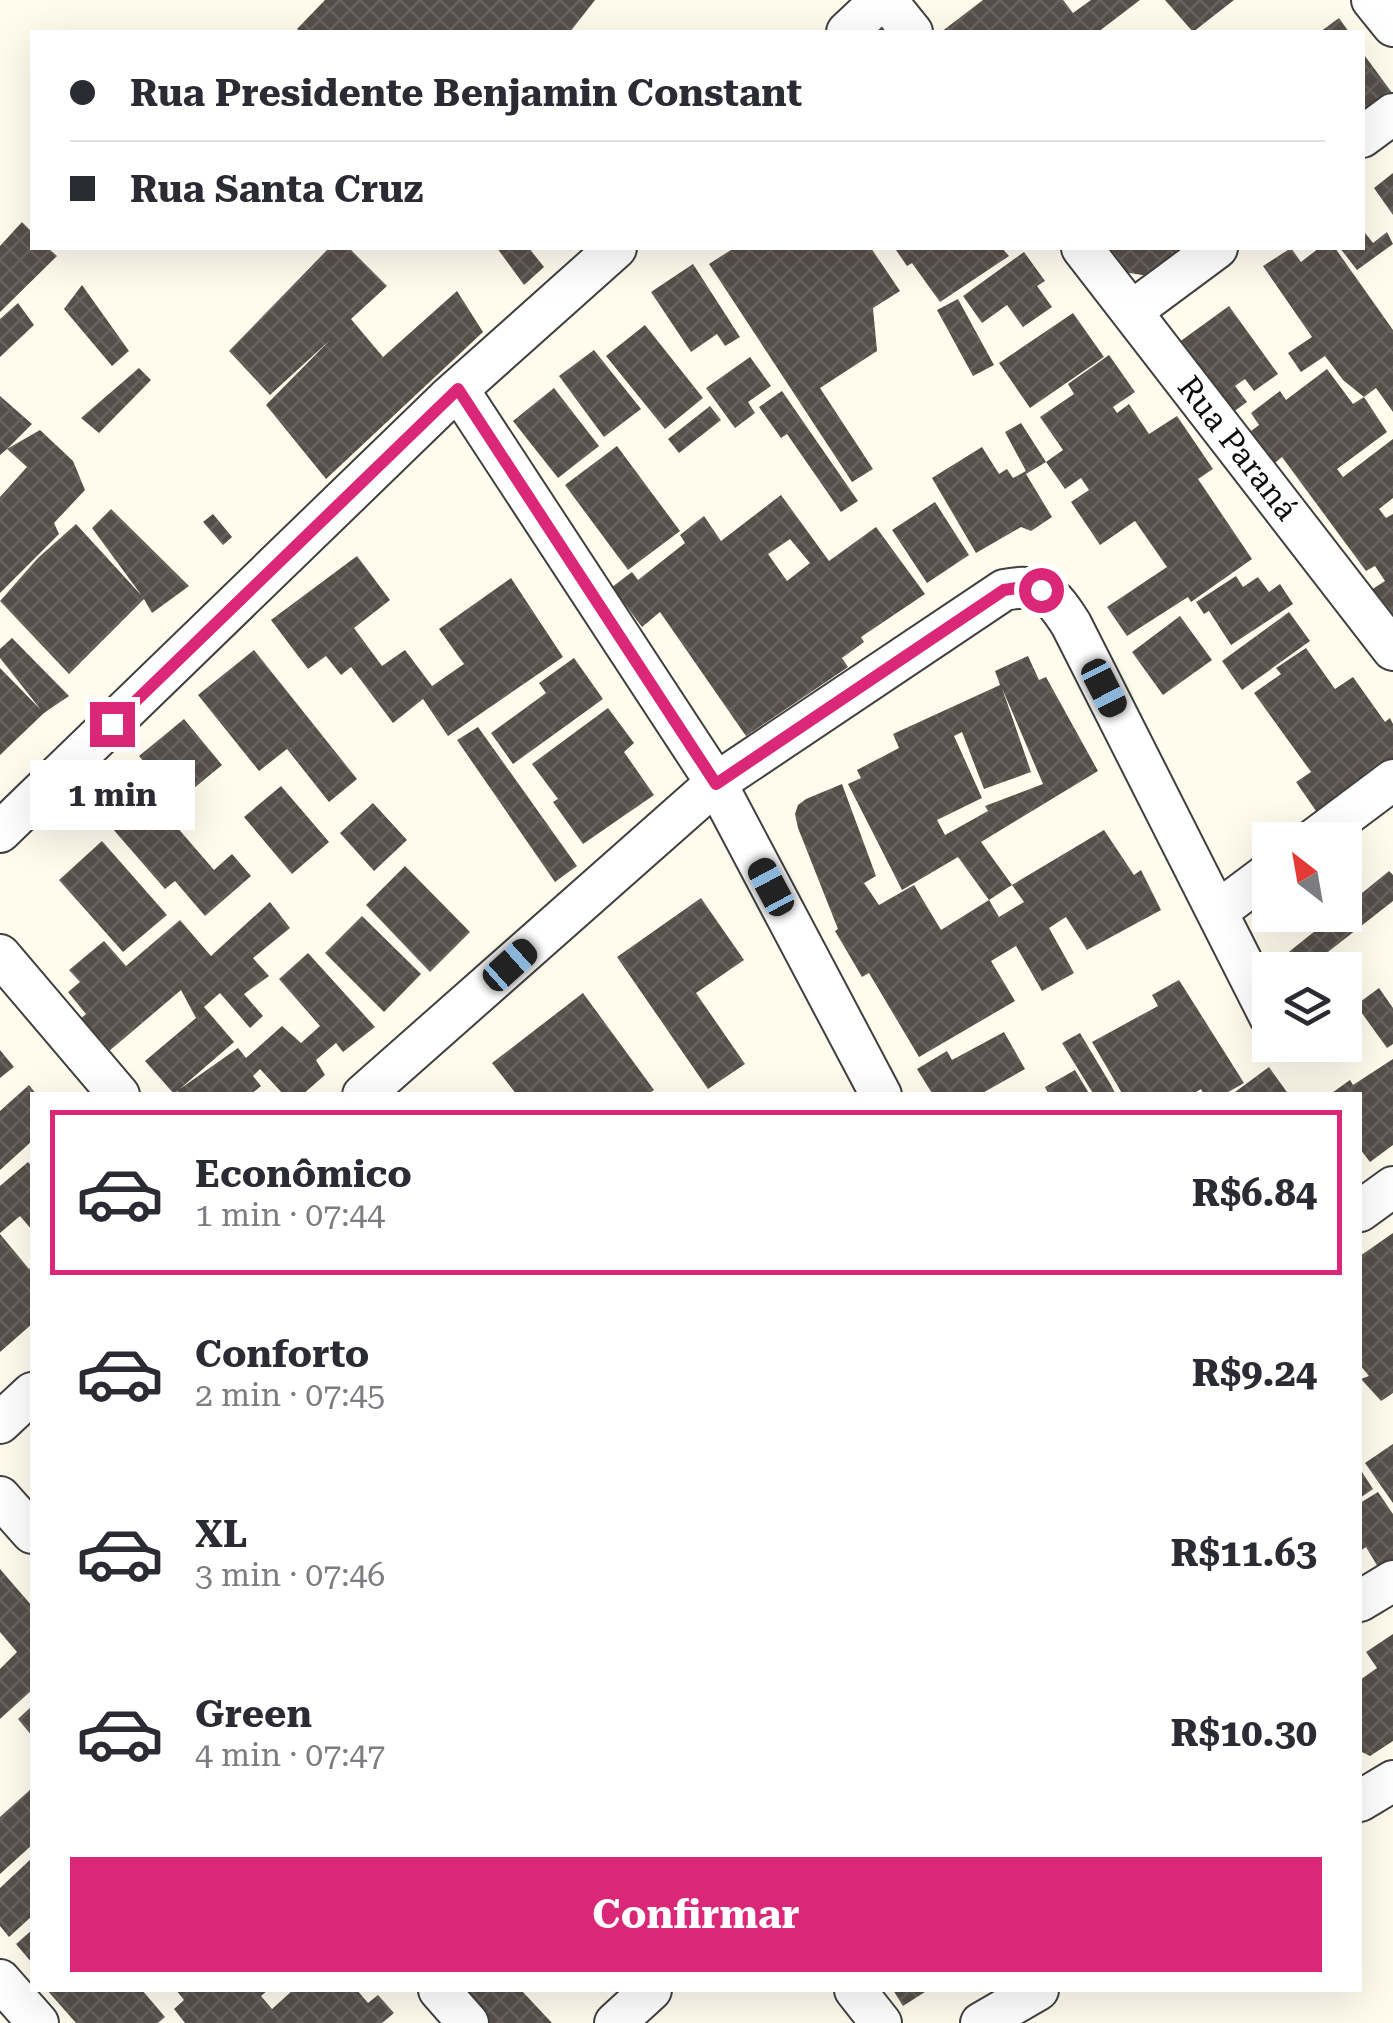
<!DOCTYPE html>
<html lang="pt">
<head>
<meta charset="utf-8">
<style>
  body { margin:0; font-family:"Roboto Serif",serif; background:#f7f7f7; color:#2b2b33; height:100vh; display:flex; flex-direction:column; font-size:38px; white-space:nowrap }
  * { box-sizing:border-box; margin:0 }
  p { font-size:32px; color:#7c7c81 }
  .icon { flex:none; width:55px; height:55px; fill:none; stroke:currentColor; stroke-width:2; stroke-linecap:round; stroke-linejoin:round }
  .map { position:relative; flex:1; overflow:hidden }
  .drawer { position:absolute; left:30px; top:1092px; width:1332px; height:900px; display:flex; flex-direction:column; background:#fff; border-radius:0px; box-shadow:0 10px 40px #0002 }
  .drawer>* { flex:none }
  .top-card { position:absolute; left:30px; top:30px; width:1335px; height:220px; border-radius:0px; box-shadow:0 10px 40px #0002; display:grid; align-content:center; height:220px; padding:0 40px; background:#fff }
  .needle { width:65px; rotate:329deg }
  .fabs { position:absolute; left:1252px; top:822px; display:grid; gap:20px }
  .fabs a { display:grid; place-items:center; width:110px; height:110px; border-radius:0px; background:#fff; box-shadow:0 10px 40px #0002; font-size:50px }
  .end { position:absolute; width:45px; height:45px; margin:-22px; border:12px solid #db2777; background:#fff; box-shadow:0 0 0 5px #fff }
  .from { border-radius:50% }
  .bubble { position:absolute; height:70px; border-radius:0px; background:#fff; box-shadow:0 10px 40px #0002; font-size:32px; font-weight:700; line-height:70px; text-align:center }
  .car { position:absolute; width:30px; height:60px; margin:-30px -15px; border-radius:12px; box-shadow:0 0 8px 2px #0007; background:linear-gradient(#222 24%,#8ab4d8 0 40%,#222 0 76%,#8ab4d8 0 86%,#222 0) }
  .top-card b { display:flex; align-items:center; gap:35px; height:95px; font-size:38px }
  .top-card b+b { border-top:2px solid #e1e1e2 }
  .top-card i { width:25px; height:25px; background:#2b2b33 }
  ul { padding:18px 0 0; list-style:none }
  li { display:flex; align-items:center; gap:30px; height:165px; margin:0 20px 15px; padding:0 20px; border:5px solid transparent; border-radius:0px }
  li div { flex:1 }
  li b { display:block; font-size:38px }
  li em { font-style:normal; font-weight:700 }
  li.selected { border-color:#db2777 }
  li>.icon { width:90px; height:90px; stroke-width:1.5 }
  .button { display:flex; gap:20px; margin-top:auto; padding:20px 40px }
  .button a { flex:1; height:115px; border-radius:0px; background:#db2777; color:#fff; font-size:40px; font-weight:700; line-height:115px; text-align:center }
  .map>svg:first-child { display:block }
  .building { fill:url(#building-cross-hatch); fill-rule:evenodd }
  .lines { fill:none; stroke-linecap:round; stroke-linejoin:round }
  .minor-casing { stroke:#404040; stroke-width:44 }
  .minor { stroke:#fff; stroke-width:40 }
  .route { stroke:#db2777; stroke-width:12 }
  .labels { text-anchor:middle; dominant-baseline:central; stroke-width:10; stroke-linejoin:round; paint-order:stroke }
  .street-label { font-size:32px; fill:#0d0d0d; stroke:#fff }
</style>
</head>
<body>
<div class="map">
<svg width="1393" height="2023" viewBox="0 0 1393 2023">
  <defs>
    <pattern id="building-cross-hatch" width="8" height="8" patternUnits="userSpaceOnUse" patternTransform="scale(2.5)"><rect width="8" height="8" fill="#564e49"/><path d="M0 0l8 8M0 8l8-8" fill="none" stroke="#69635f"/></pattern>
  </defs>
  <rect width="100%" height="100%" fill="#fffbed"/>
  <path class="building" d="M325,0H595L570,32H301L297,29Z
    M983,0H1063L1073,13L1091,0H1140L1098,32H941Z
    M1165,0H1234L1193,32Z
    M1339,18L1349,32H1320Z
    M1362,52L1393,94L1364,117L1362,127Z
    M1393,173V215L1374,188Z
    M22,222L32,232V248H48L57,256L0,312V246Z
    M1362,229L1373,243L1387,232L1393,244L1357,270L1340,248H1362Z
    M329,248H349L387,286L351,319L383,357L457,291L483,332L326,479L266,405L330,340L270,395L229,351Z
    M497,248H529L544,267L524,285Z
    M734,248H871L900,291L873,308L877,351L820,388L873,469L852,482L709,264Z
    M900,248H1002L1009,256L940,302L912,263L907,266L896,250Z
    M1101,248H1196L1154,277L1118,271Z
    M1291,248L1301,262L1319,248H1335L1393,330V412L1376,388L1364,397L1343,380L1325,356L1301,372L1288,353L1312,337L1263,266Z
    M1024,252L1045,281L1037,286L1052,307L1023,327L1007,305L982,323L963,296Z
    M693,264L740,337L725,346L717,334L691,352L651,292Z
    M82,285L129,351L112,366L64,309Z
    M958,299L994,365L973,376L937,310Z
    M18,303L34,325L0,357V319Z
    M1229,306L1278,374L1254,391L1245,379L1235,386L1247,402L1222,420L1171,348Z
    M1073,313L1104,357L1030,408L999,363Z
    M645,325L703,398L665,429L606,356Z
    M594,350L641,409L604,437L559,376Z
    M1109,355L1135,392L1113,407L1117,413L1129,404L1149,434L1177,416L1213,469L1198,479L1252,559L1191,602L1188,597L1127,636L1107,607L1167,567L1135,521L1100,545L1071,502L1089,490L1081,478L1065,489L1046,462L1063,450L1040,417L1074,394L1068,384Z
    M750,357L771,386L748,402L755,413L735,428L706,388Z
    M139,368L151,380L99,433L81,418Z
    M1327,369L1353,404L1364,397L1387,432L1337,469L1343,477L1393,439V498L1379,509L1386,518L1393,514V614L1386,618L1368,592L1385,581L1375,566L1366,571L1282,457L1271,466L1247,434L1259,425L1251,413L1280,391L1286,400Z
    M554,388L599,446L558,478L513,421Z
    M782,391L858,501L841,512L787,434L781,438L759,407Z
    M0,396L32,424L7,449L40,430L73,461L85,490L54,523L59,534L0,593V497L27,467L7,449L0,455Z
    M710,406L721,420L679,453L668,439Z
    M1021,423L1046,462L1026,474L1052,517L1031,531L1021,527L976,553L932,478L982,447L999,474L1007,469L1013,478L1026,471L1005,432Z
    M617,446L680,531L628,570L565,485Z
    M781,495L829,561L876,527L925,594L861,637L864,642L842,658L848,667L746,736L660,612L642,627L612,587L632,572L638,580L685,543L680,535L704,516L721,541ZM790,539L810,563L787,581L768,554Z
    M935,502L969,555L927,583L892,530Z
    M111,509L189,586L152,613L144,599L69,674L0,601L38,558L76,524L142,596L92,528Z
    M213,514L232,537L223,545L203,522Z
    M357,556L390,600L354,628L382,666L405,650L432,686L464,664L439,629L511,578L563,657L448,736L423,699L393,723L351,667L341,675L326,656L308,669L271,620Z
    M1236,576L1243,587L1258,577L1269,592L1280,584L1293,604L1231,645L1209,611L1204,614L1196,602Z
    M1289,612L1310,641L1242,690L1222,661Z
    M1180,616L1212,660L1163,695L1132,652Z
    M12,638L69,696L44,713L0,755V668L41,710L0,658V649Z
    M1306,648L1335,689L1353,677L1385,722L1390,718L1393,724V774L1323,821L1296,782L1311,772L1254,693L1281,674L1276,668Z
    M254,650L357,779L329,802L287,749L259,771L198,695Z
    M1028,656L1039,680L1046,677L1098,771L981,842L1012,885L989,900L958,857L902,890L848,784L861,778L857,770L899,748L893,734L1000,685L995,671ZM1002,688L1043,784L985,806L988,811L945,835L937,820L982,798L954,736L962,732L984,789L1031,772Z
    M574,658L603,699L513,764L491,733L546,693L539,683Z
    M608,708L634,743L624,752L654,795L583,844L553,802L558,799L532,764Z
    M184,719L222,765L177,802L139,756Z
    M478,727L577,866L555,882L457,740Z
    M842,784L876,876L864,883L879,905L914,885L941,930L989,900L999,917L1024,902L1012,885L1104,830L1134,875L1141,870L1161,910L1087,950L1066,917L1049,928L1074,973L1042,991L1016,946L991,961L1015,1001L919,1057L869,973L862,977L835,931L838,929L798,828L795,814L798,805L806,799Z
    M281,786L329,842L292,874L244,817Z
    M150,796L214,870L232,854L251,876L205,916L175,881L165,889L112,828Z
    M373,803L407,840L374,871L340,833Z
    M102,841L167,915L123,952L59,880Z
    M405,866L470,932L430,972L366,905Z
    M1389,871L1393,875V901L1305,970H1281L1275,963L1335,915H1345V907Z
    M701,898L744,960L696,993L745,1064L708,1089L617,957Z
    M270,902L290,928L253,958L269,976L244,994L263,1016L250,1028L220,993L204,1007L234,1042L174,1094L145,1061L196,1018L181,990L108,1052L80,1019L86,1014L68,992L80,982L69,970L104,941L126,966L180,920L211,956Z
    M362,916L421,974L384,1012L325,953Z
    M308,953L375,1027L343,1052L336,1043L316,1060L325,1075L302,1095H284L260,1069L253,1076L261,1086L250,1095H181L177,1091L238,1048L246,1058L282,1026L301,1043L320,1026L279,979Z
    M1179,980L1244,1083L1223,1095H1204L1201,1089L1191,1095H1123L1092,1042L1158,1006L1152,995Z
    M1379,988L1393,1008V1044L1387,1048L1356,1005Z
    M583,993L654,1090L647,1095H517L492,1063Z
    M1004,1032L1025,1069L979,1095H933L917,1069L947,1051L952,1060Z
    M1080,1033L1111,1085L1116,1095H1094L1062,1043Z
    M0,1050L14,1067L0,1078Z
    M1393,1059V1145L1370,1162L1360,1149V1095H1329L1350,1080L1353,1085Z
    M1269,1067L1289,1095H1231Z
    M1075,1070L1090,1095H1049L1045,1087Z
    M29,1085L37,1095H32V1141L0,1170V1111Z
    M28,1162L32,1167V1230L20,1216L0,1233V1186Z
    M1393,1233V1393L1381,1401L1361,1379L1369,1376L1360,1365V1256Z
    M0,1234L29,1269L32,1266V1324L0,1352Z
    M1393,1444V1503L1365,1463Z
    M1360,1469L1373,1489L1360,1498Z
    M1378,1492L1393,1514V1571L1384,1577L1366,1547L1360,1551V1503Z
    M0,1569L32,1606V1690L0,1719V1669L17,1652L0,1632Z
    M1393,1634V1741L1370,1756L1360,1751V1680L1377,1668L1366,1652Z
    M32,1706V1736L18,1719Z
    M32,1788V1845L0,1874V1817Z
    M32,1858V1916L9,1937L0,1926V1888Z
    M32,1930V1963L16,1944Z
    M47,1990H142L165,2017L158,2023H76Z
    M176,1990H268L261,1996L272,2009L293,1990H357L368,2003L378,1995L394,2013L382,2023H185L174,2009L184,2000Z
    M460,1990H521L552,2023H488L458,1992Z
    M893,1990H928L903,2006Z"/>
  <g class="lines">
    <g class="minor-casing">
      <path id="minor" d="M886,0L912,32
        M1372,0L1393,26
        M847,32L881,0
        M1362,137L1393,114
        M1082,248L1393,650
        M1132,311L1217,248
        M458,389L716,783L881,1095
        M0,832L447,399L616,248
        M1313,840L1393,780
        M1218,911L1270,872
        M0,955L119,1095
        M363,1095L716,783L1004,590C1041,582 1052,594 1071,624L1270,1017
        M1360,1211L1393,1187
        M0,1423L32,1393
        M0,1497L32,1533
        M1360,1601L1393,1581
        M1360,1801L1393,1781
        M0,1980L38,2023
        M439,1990L468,2023
        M855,1990L881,2023
        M615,2023L651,1990
        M981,2023L1038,1990"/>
    </g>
    <use href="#minor" class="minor"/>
  </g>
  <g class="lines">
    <path class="route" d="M112,724L458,389L716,784L1004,590L1031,586L1041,590"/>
  </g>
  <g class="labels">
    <g class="street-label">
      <text transform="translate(1238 448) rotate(52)">Rua Paraná</text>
    </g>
  </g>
</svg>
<div class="fabs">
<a><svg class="needle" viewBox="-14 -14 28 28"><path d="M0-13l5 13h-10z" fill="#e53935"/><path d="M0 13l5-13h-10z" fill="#7c7c81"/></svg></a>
<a><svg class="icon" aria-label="layers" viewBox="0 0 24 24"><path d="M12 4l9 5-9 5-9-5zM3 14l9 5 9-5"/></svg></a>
</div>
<i class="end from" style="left:1041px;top:590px"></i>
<i class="end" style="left:112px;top:724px"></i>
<div class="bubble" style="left:30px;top:760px;width:165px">1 min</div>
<i class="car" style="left:1104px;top:688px;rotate:153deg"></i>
<i class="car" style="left:771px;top:887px;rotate:332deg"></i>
<i class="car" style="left:510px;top:965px;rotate:48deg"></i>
<div class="top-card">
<b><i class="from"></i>Rua Presidente Benjamin Constant</b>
<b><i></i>Rua Santa Cruz</b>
</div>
<section class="drawer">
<ul>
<li class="selected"><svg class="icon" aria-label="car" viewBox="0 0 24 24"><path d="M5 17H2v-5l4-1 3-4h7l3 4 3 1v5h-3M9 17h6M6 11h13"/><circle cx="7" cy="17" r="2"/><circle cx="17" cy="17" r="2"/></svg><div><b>Econômico</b><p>1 min · 07:44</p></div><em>R$6.84</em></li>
<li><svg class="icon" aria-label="car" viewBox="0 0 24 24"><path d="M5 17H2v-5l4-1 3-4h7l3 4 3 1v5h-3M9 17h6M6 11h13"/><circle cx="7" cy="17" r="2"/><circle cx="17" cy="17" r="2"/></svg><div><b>Conforto</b><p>2 min · 07:45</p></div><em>R$9.24</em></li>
<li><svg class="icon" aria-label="car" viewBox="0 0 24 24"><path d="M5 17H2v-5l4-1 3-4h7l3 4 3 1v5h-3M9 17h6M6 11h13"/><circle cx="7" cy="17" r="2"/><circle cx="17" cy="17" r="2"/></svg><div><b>XL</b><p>3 min · 07:46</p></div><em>R$11.63</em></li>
<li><svg class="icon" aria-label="car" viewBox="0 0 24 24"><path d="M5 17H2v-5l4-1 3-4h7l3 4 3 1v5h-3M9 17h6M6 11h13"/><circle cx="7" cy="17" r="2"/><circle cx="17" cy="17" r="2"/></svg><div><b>Green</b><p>4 min · 07:47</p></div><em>R$10.30</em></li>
</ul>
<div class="button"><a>Confirmar</a></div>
</section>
</div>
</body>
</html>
